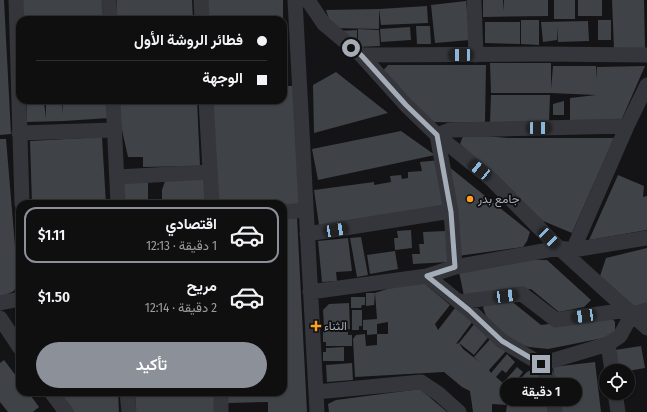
<!DOCTYPE html>
<html lang="ar">
<head>
<meta charset="utf-8">
<style>
  body { margin:0; font-family:"Fira Sans Condensed",Vazirmatn,sans-serif; background:#181819; color:#f1f3f6; direction:rtl; height:100vh; display:flex; flex-direction:column; font-size:15px; white-space:nowrap }
  * { box-sizing:border-box; margin:0 }
  p { font-size:13px; color:#9b9c9f }
  .icon { flex:none; width:22px; height:22px; fill:none; stroke:currentColor; stroke-width:2; stroke-linecap:round; stroke-linejoin:round }
  .map { position:relative; flex:1; overflow:hidden; direction:ltr }
  .panel { position:absolute; left:16px; top:200px; width:271px; height:196px; display:flex; flex-direction:column; background:#0f0f10; border-radius:12px; box-shadow:0 1px 3px #0004,0 0 0 1px #2f2f30; direction:rtl }
  .panel>* { flex:none }
  .guide { position:absolute; left:16px; top:16px; width:271px; height:88px; border-radius:12px; box-shadow:0 1px 3px #0004,0 0 0 1px #2f2f30; direction:rtl; display:grid; align-content:center; height:88px; padding:0 20px; background:#0f0f10 }
  .controls { position:absolute; left:599px; top:364px; display:grid; gap:8px }
  .controls a { display:grid; place-items:center; width:36px; height:36px; border-radius:50%; background:#0f0f10; box-shadow:0 1px 3px #0004,0 0 0 1px #2f2f30; font-size:20px }
  .end { position:absolute; width:18px; height:18px; margin:-9px; border:5px solid #a4acb7; background:#111; box-shadow:0 0 0 2px #111 }
  .from { border-radius:50% }
  .bubble { position:absolute; height:28px; border-radius:14px; background:#0f0f10; box-shadow:0 1px 3px #0004,0 0 0 1px #2f2f30; font-size:13px; font-weight:600; line-height:28px; text-align:center; direction:rtl }
  .car { position:absolute; width:12px; height:24px; margin:-12px -6px; border-radius:5px; box-shadow:0 0 3px 1px #0007; background:linear-gradient(#222 24%,#8ab4d8 0 40%,#222 0 76%,#8ab4d8 0 86%,#222 0) }
  .guide b { display:flex; align-items:center; gap:14px; height:38px; font-size:15px }
  .guide b+b { border-top:1px solid #2f2f30 }
  .guide i { width:10px; height:10px; background:#f1f3f6 }
  ul { padding:7px 0 0; list-style:none }
  li { display:flex; align-items:center; gap:12px; height:56px; margin:0 8px 6px; padding:0 12px; border:2px solid transparent; border-radius:12px }
  li div { flex:1 }
  li b { display:block; font-size:15px }
  li em { font-style:normal; font-weight:600 }
  li.selected { border-color:#8c9099 }
  li>.icon { width:36px; height:36px; stroke-width:1.5 }
  .primary-button { display:flex; gap:8px; margin-top:auto; padding:8px 20px }
  .primary-button a { flex:1; height:46px; border-radius:24px; background:#8c9099; color:#fff; font-size:16px; font-weight:600; line-height:46px; text-align:center }
  .map>svg:first-child { display:block }
  .building { fill:#3f4246; fill-rule:evenodd }
  .lines { fill:none; stroke-linecap:round; stroke-linejoin:round }
  .minor { stroke:#34363b; stroke-width:15 }
  .route { stroke:#a4acb7; stroke-width:5 }
  .poi-dot { fill:#ff9f22; stroke:#0f0f11; stroke-width:1.5 }
  .labels { text-anchor:middle; dominant-baseline:central; stroke-width:3.5; stroke-linejoin:round; paint-order:stroke }
  .poi-label { font-size:12px; fill:#a4acb7; stroke:#0f0f11; text-anchor:start }
</style>
</head>
<body>
<div class="map">
<svg width="647" height="412" viewBox="0 0 647 412">
  <rect width="100%" height="100%" fill="#141416"/>
  <path class="building" d="M0,0H4L11,134L0,135Z
    M22,0H104V20H23Z
    M117,0H192L193,20H117Z
    M206,0H283V20H207Z
    M483,0H503L504,11V0H548V16L483,17Z
    M554,0H575V19H554Z
    M578,0H602V16H578Z
    M612,0H644L645,48L614,49Z
    M466,1L470,40L435,43L431,5Z
    M427,6L428,23L381,25L379,9Z
    M379,9V29L332,28L326,10Z
    M521,20H539V45L521,44Z
    M598,20H611V40H598Z
    M588,21L589,41L558,42L557,27V40L543,42L541,22Z
    M485,22H520V44L485,43Z
    M416,26H430L431,44H417Z
    M410,27L411,40L381,42L380,29Z
    M358,29L379,30L380,46L358,47Z
    M357,30V43L338,31Z
    M283,47H284L286,84H283Z
    M490,63H551V89L553,66H596L597,79V67L645,66L621,121L570,122V98L596,95L551,93H491Z
    M388,65H486L485,123L433,122L379,75Z
    M336,72L388,113L314,133L313,85Z
    M283,86H295L304,208L283,209V204H275V202L258,204H218L212,100H283Z
    M491,95H550L549,123L490,122Z
    M63,100H108L109,118L64,121L27,122V102H44L46,118V101H62L63,114Z
    M119,100H197L200,166L143,167V157H128L120,121Z
    M564,101V115H553V104Z
    M401,131L435,155L318,180L312,149Z
    M473,135L508,138H614L572,233L543,221L460,144L463,136Z
    M102,137L106,204H32L30,141Z
    M0,139H6L18,281L14,291L3,296H0Z
    M440,160L446,208L319,225L314,190L374,182V185L391,182L390,176L401,175L402,179L408,178V172L422,171L420,162Z
    M448,166L530,232L527,241L523,247L458,256Z
    M618,175L644,186L643,197L647,196V230L589,240Z
    M127,177L148,178V204H123V187Z
    M204,178L205,204H162V190L165,181Z
    M297,218L307,412H268V402L228,403L227,392H283V219Z
    M411,230L412,248L395,250L394,238H398L397,231Z
    M446,231L448,262L413,264L412,254H420L419,244H424L423,232Z
    M361,237L368,275L357,277L350,238Z
    M348,238L352,271L336,272L337,281L322,282L318,241Z
    M647,248V305L634,306L600,276L606,258Z
    M395,251L398,269L370,274L367,255Z
    M533,260H547L591,300L584,307L559,312L531,289L464,296L459,272Z
    M405,283H424L450,305L435,324L438,330L455,308L473,321L456,344L459,343L475,323L490,335L474,355L459,343L463,349L481,363L474,357L492,337L507,350L489,370L491,373L507,354L515,362L506,373L502,370L496,377L503,383L517,367L523,372L509,390L527,372L535,368L544,379L545,401H525V391L513,392V401H510L507,405L492,404V412H473L470,391L462,387L444,372L355,377L353,339L356,335L365,334L366,346L377,345V334L367,335V330H363V320L377,319L375,293L374,305L366,306V293H375ZM388,322V334H377V324Z
    M351,297H365V305H362L361,308H351Z
    M488,299L510,300L541,325L610,316L615,322V331L613,336L548,349L529,347L511,341L487,318L483,308Z
    M349,303L350,329L339,330V325L324,326L323,310L329,304Z
    M352,310H362V326H359V330H352Z
    M339,330V332H348V335H352V346H326V342H323V331Z
    M641,346L645,368L628,371H618L615,350Z
    M344,347V361H323V352H326V348Z
    M4,360L20,381V392H28L39,407L33,412H8L0,402V363Z
    M595,362L601,412H559L558,399L570,398L569,390L556,392L553,367Z
    M352,363L353,380L327,382L326,365Z
    M420,389L447,412H329L328,404L336,400Z
    M59,392H118L119,412H74Z
    M135,392H215L216,412H136Z
    M507,405L551,406L550,412H506Z"/>
  <g class="lines">
    <path class="minor" d="M16,0L22,204
      M109,0L110,20
      M201,0L202,20
      M295,0L317,412
      M305,0L309,2L324,24L361,55L406,105L437,135L491,179L559,248L647,328
      M474,0L476,55
      M361,55L538,54L647,55
      M113,100L118,204
      M206,100L212,204
      M19,133L114,130
      M117,177L210,172
      M283,212L306,210
      M307,234L451,211
      M573,250L627,126L647,85
      M455,267L451,211L437,135L450,130L627,126
      M427,276L469,310L502,341L541,364L548,378L553,396L555,412
      M310,292L427,276L455,267L559,248L573,250L647,238
      M459,302L522,294L556,320L627,310
      M0,303L20,299
      M0,318L20,348
      M541,364L608,344
      M612,371L608,344L620,336L632,314L647,310
      M51,392L66,412
      M127,392L129,412
      M221,392V412
      M316,392L421,382L439,394L459,412
      M615,393L618,412"/>
  </g>
  <g class="lines">
    <path class="route" d="M351,48L361,55L406,105L437,135L451,212L455,267L427,276L469,310L502,341L541,364"/>
  </g>
  <g class="poi-dot">
    <circle cx="470" cy="199" r="4"/>
    <path d="M314 320h4v4h4v4h-4v4h-4v-4h-4v-4h4z"/>
  </g>
  <g class="labels">
    <g class="poi-label">
      <text x="478" y="199">جامع بدر</text>
      <text x="324" y="326">الثناء</text>
    </g>
  </g>
</svg>
<div class="controls">
<a><svg class="icon" aria-label="locate" viewBox="0 0 24 24"><circle cx="12" cy="12" r="6"/><path d="M12 2v4M12 18v4M2 12h4M18 12h4"/></svg></a>
</div>
<i class="end from" style="left:351px;top:48px"></i>
<i class="end" style="left:541px;top:364px"></i>
<div class="bubble" style="left:500px;top:378px;width:82px">1 دقيقة</div>
<i class="car" style="left:461px;top:55px;rotate:270deg"></i>
<i class="car" style="left:539px;top:128px;rotate:89deg"></i>
<i class="car" style="left:480px;top:170px;rotate:309deg"></i>
<i class="car" style="left:336px;top:230px;rotate:81deg"></i>
<i class="car" style="left:549px;top:238px;rotate:135deg"></i>
<i class="car" style="left:506px;top:296px;rotate:83deg"></i>
<i class="car" style="left:584px;top:316px;rotate:262deg"></i>
<div class="guide">
<b><i class="from"></i>فطائر الروشة الأول</b>
<b><i></i>الوجهة</b>
</div>
<section class="panel">
<ul>
<li class="selected"><svg class="icon" aria-label="car" viewBox="0 0 24 24"><path d="M5 17H2v-5l4-1 3-4h7l3 4 3 1v5h-3M9 17h6M6 11h13"/><circle cx="7" cy="17" r="2"/><circle cx="17" cy="17" r="2"/></svg><div><b>اقتصادي</b><p>1 دقيقة · 12:13</p></div><em>$1.11</em></li>
<li><svg class="icon" aria-label="car" viewBox="0 0 24 24"><path d="M5 17H2v-5l4-1 3-4h7l3 4 3 1v5h-3M9 17h6M6 11h13"/><circle cx="7" cy="17" r="2"/><circle cx="17" cy="17" r="2"/></svg><div><b>مريح</b><p>2 دقيقة · 12:14</p></div><em>$1.50</em></li>
</ul>
<div class="primary-button"><a>تأكيد</a></div>
</section>
</div>
</body>
</html>
